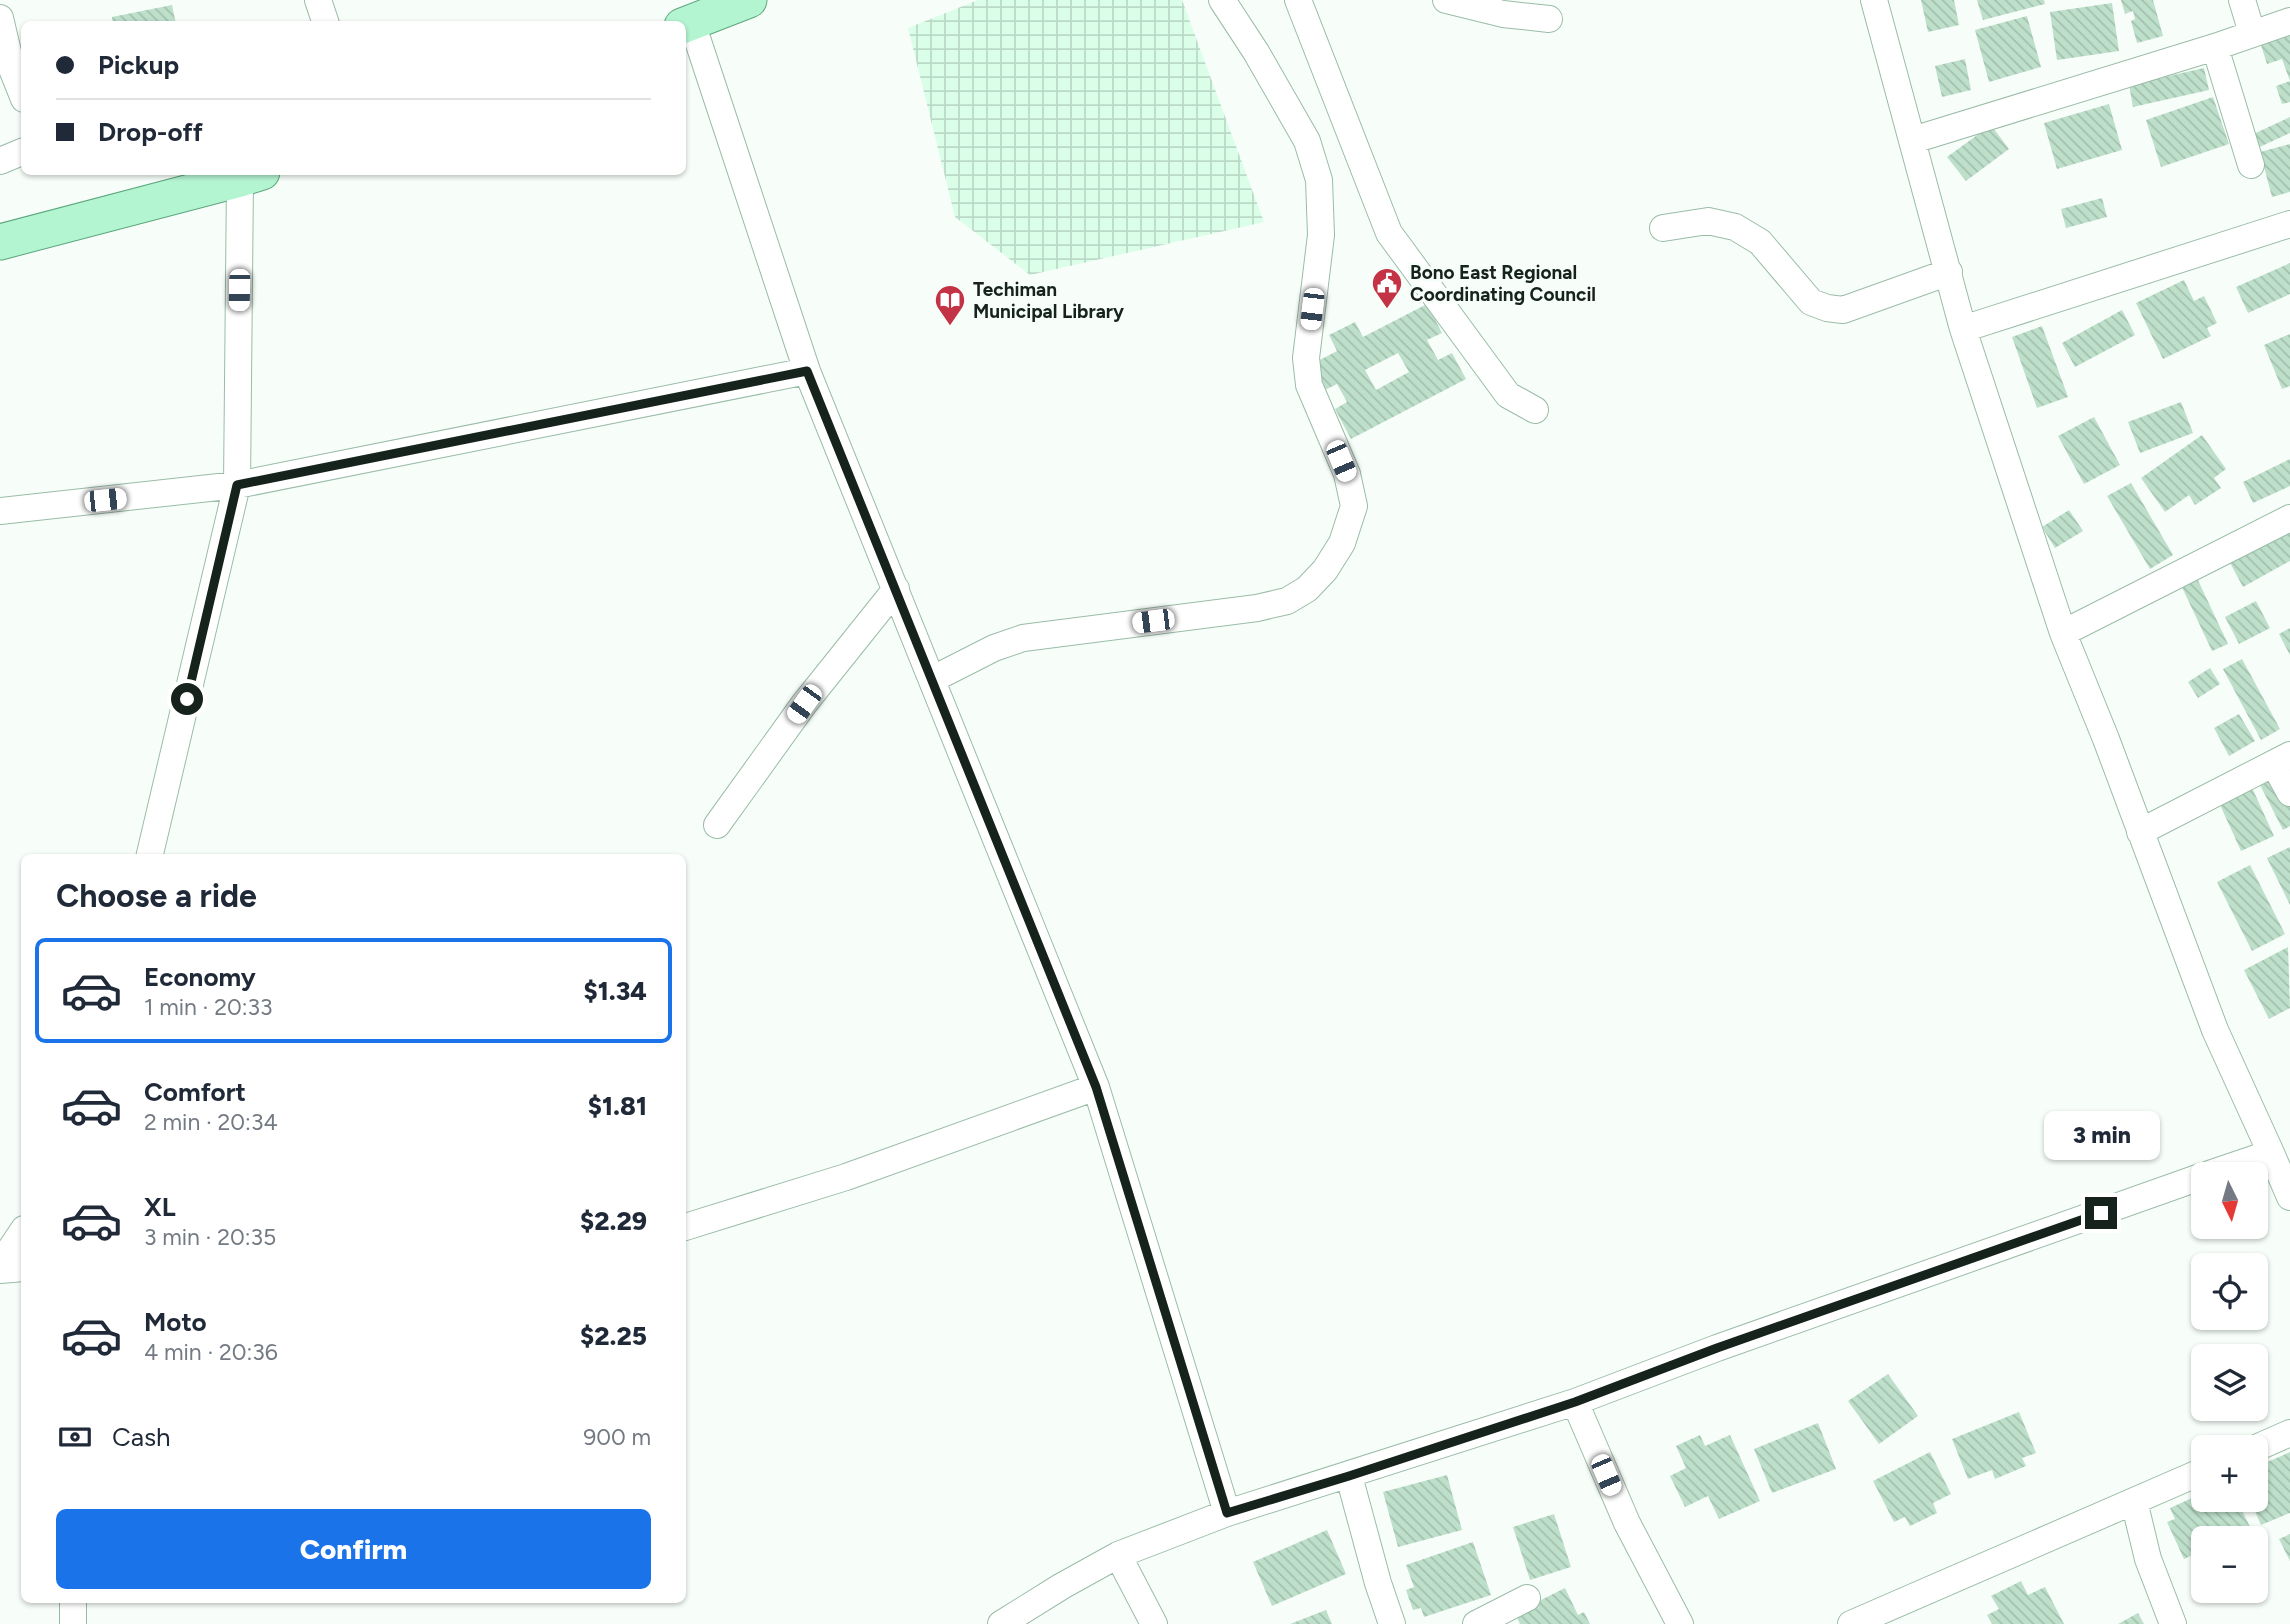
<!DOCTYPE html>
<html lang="en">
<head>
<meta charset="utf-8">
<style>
  body { margin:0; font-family:Figtree,sans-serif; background:#f2f2f3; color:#1f2937; height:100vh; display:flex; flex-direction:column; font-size:26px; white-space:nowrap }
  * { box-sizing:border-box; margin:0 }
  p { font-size:23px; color:#747a83 }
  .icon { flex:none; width:38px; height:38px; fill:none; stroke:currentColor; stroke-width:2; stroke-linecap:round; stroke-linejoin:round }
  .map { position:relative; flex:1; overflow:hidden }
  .sheet { position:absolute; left:21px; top:854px; width:665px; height:749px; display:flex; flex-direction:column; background:#fff; border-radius:10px; box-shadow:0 2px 5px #0004 }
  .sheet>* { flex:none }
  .top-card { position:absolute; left:21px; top:21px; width:665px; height:154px; border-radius:10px; box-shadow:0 2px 5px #0004; display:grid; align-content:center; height:154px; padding:0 35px; background:#fff }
  .needle { width:46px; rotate:175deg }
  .fabs { position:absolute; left:2191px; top:1162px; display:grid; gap:14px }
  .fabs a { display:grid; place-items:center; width:77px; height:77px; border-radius:10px; background:#fff; box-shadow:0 2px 5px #0004; font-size:35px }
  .end { position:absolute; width:32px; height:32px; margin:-16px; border:9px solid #16231c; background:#fff; box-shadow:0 0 0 4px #fff }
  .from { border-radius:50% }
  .bubble { position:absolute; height:49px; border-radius:10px; background:#fff; box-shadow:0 2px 5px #0004; font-size:23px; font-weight:800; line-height:49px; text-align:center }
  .car { position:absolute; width:21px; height:42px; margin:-21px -10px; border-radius:9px; box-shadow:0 0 5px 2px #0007; background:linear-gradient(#fff 24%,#345 0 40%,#fff 0 76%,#345 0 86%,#fff 0) }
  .top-card b { display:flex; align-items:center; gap:24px; height:66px; font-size:26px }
  .top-card b+b { border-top:2px solid #e0e1e3 }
  .top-card i { width:18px; height:18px; background:#1f2937 }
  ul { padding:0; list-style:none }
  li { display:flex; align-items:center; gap:21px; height:105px; margin:0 14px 10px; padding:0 21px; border:4px solid transparent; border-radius:10px }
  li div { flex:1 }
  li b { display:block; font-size:26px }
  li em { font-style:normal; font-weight:800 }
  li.on { border-color:#1a73e8 }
  li>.icon { width:63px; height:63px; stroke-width:1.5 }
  h2 { padding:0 35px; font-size:32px; line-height:84px }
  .pay { display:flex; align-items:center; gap:18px; height:77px; padding:0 35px; font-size:26px }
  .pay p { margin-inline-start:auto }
  .cta { display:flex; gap:14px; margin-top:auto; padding:14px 35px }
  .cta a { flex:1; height:80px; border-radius:10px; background:#1a73e8; color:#fff; font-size:28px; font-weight:800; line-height:80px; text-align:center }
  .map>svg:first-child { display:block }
  .industrial { fill:url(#industrial-grid) }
  .building { fill:url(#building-back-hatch); fill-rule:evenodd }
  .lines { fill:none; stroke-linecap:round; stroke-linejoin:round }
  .minor-casing { stroke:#9abca7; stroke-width:28 }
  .major-casing { stroke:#5ca67e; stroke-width:37 }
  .minor { stroke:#fff; stroke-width:26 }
  .major { stroke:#b3f4d1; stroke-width:35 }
  .route { stroke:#16231c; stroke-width:9 }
  .labels { text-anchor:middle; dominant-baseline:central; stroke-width:6; stroke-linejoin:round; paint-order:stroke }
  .poi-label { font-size:19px; font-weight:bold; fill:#16231c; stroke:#f7fef9; text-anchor:start }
</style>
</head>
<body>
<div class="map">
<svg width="2290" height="1624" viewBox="0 0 2290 1624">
  <defs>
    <pattern id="industrial-grid" width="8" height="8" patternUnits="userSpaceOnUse" patternTransform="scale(1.75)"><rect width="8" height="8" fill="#dbfee9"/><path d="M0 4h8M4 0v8" fill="none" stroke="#bbd9c7"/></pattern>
    <pattern id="building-back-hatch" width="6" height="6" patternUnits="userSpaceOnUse" patternTransform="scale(1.75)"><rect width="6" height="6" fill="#bee0cb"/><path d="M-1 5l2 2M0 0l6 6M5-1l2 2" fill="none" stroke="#a3c0ae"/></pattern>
  </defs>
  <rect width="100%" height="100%" fill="#f7fef9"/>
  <path class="industrial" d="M978,0H1182L1264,222L1030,275L955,217L908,28Z"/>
  <path class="building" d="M1921,0H1954L1959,25L1928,32Z
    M1977,0H2044L2045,4L1983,20Z
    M2121,0H2153L2163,36L2137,43L2131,21L2135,19L2133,11L2125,14Z
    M2112,3L2119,51L2057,60L2050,12Z
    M172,5L176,24H113L112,17Z
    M2027,16L2041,67L1989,82L1975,30Z
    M2290,29V81L2282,59L2267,64L2259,39Z
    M1965,59L1971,90L1942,97L1935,66Z
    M2204,68L2209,90L2133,107L2129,85Z
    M2290,81V102L2282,104L2276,86Z
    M2213,97L2229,144L2161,167L2146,120Z
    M2109,104L2122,150L2057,169L2044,123Z
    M2290,117V133L2253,150L2247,137Z
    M1991,125L2009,149L1966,181L1947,157Z
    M2290,144V192L2272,197L2260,152Z
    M2102,198L2107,217L2066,228L2061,209Z
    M2290,263V294L2248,313L2236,287Z
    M2184,280L2194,301L2204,296L2217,323L2207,328L2211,336L2163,359L2136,303Z
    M1427,304L1442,333L1427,340L1438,360L1452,353L1466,379L1351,439L1335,409L1347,402L1337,384L1325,390L1312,364L1337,351L1329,335L1355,322L1363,337ZM1398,353L1409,372L1376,390L1365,370Z
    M2122,310L2135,335L2075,367L2062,343Z
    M2042,326L2068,397L2037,408L2012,337Z
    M2290,334V386L2282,389L2264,345Z
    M2181,402L2193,433L2140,453L2128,422Z
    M2094,417L2120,465L2084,484L2058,436Z
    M2202,435L2226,469L2214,478L2221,488L2195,505L2189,495L2165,512L2141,478Z
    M2290,459V486L2253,503L2243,482Z
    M2131,483L2173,555L2150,569L2107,496Z
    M2069,510L2083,531L2055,548L2042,527Z
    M2290,525V561L2243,587L2228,559Z
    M2196,576L2228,644L2212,651L2180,583Z
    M2256,601L2270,628L2239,644L2225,617Z
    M2290,628V655L2279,634Z
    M2242,659L2280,729L2261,740L2223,669Z
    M2210,668L2220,684L2198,698L2188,682Z
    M2239,714L2255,741L2229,756L2214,728Z
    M2274,768L2290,799V826L2283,830L2256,777Z
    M2249,781L2274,836L2241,851L2216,796Z
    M2290,847V905L2267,858Z
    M2250,865L2285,934L2252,951L2217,882Z
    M2288,947L2290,1008L2269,1019L2244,970Z
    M1888,1374L1918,1416L1879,1444L1848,1401Z
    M2019,1412L2036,1453L2022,1458L2026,1466L1995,1479L1992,1470L1968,1479L1952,1439Z
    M1818,1423L1836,1469L1772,1493L1754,1449Z
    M1700,1435L1705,1446L1730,1435L1760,1501L1719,1519L1708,1496L1685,1507L1670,1476L1686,1468L1676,1446Z
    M1930,1452L1951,1494L1933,1503L1937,1513L1910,1526L1905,1517L1894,1522L1873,1481Z
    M2290,1452V1513L2261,1525L2250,1500H2256V1467Z
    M1447,1475L1462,1530L1398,1547L1383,1492Z
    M2203,1493V1500H2207L2209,1504L2218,1500H2237L2251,1529L2229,1538H2203V1550L2184,1559L2167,1522L2175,1519L2170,1508Z
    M1554,1514L1571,1567L1530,1580L1513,1527Z
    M1327,1530L1346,1574L1272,1606L1253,1562Z
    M2290,1534V1561L2279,1539Z
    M1473,1542L1491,1595L1424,1617L1421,1608L1413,1610L1406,1590L1414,1587L1406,1565Z
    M2021,1581L2028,1595L2045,1587L2064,1624H1992L1987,1615L1999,1609L1991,1596Z
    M1565,1588L1578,1615L1584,1612L1590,1624H1520L1515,1613Z
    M1326,1610L1332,1624H1290Z
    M2138,1613L2144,1624H2118Z"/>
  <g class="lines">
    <g class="minor-casing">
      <path id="minor" d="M318,0L326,24
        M1298,0L1389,233L1508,395L1535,410
        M1446,0L1503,14L1549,19
        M1874,0L1963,329
        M2242,0L2252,33
        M0,18L12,69L24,99
        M2215,47L2251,165
        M1913,140L2215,47L2290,21
        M0,161L24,151
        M240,179L237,485L807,371L692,23
        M1663,228L1708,221L1735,227L1760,242L1811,302L1827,308L1843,310L1949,272
        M0,511L237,485L149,858
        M2063,633L2290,518
        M933,679L994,648L1023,638L1257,608L1287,601L1307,589L1325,570L1342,543L1354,506L1347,474L1309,385L1306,358L1321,235L1319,180L1307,141L1256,52L1222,0
        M2274,764L2290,793
        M717,825L804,704L896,589
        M2140,832L2290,755
        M1096,1087L1227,1513
        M2271,1153L2215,1030L2106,739L2063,633L1963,329L2290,224
        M2209,1174L2271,1153L2290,1197
        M682,1228L846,1177L1096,1087L807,371
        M0,1265L24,1229
        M0,1270L24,1268
        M1575,1402L1627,1523L1680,1624
        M2256,1448L2290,1433
        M1349,1476L1378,1583L1392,1624
        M2134,1501L2148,1559L2173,1624
        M1118,1555L1154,1624
        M73,1624V1600
        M1001,1624L1062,1586L1118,1555L1227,1513L1575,1402L1717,1348L2203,1176
        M1476,1624L1527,1598
        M1851,1624L2203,1471"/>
    </g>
    <g class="major-casing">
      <path id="major" d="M682,26L749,0
        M0,242L240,179L262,172"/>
    </g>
    <use href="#minor" class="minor"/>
    <use href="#major" class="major"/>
  </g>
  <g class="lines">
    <path class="route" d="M187,699L237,485L807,371L1096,1087L1227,1513L1349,1476L1575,1402L1717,1348L2101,1213"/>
  </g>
  <defs>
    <g id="civic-pin" transform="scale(1.575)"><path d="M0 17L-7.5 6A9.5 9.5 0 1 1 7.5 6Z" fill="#c33345" stroke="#f7fef9"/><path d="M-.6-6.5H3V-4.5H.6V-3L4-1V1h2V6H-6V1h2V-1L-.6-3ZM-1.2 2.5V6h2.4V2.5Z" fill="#fff"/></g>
    <g id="library-pin" transform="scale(1.575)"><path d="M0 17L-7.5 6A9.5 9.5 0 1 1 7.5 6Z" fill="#c33345" stroke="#f7fef9"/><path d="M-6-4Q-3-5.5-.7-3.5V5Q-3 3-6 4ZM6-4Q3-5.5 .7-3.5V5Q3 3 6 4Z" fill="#fff"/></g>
  </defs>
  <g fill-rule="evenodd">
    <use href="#civic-pin" x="1387" y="283"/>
    <use href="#library-pin" x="950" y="300"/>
  </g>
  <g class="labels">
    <g class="poi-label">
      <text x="1410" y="272">Bono East Regional<tspan x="1410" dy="22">Coordinating Council</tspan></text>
      <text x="973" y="289">Techiman<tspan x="973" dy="22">Municipal Library</tspan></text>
    </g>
  </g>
</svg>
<div class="fabs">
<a><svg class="needle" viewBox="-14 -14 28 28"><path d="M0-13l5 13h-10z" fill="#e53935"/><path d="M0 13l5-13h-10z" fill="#747a83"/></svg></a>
<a><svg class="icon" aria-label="locate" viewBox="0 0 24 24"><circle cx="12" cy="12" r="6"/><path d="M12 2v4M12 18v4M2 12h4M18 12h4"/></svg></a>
<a><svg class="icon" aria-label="layers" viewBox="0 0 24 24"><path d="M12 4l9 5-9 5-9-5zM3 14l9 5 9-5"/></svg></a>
<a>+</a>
<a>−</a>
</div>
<i class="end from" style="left:187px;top:699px"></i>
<i class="end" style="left:2101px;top:1213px"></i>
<div class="bubble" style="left:2044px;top:1111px;width:116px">3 min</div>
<i class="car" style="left:239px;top:290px;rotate:181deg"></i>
<i class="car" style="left:1312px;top:309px;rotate:187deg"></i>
<i class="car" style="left:1341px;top:461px;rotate:157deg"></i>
<i class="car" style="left:105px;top:500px;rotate:84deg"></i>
<i class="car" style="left:1153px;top:621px;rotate:263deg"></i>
<i class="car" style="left:804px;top:704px;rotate:216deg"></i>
<i class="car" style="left:1606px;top:1475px;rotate:157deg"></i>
<div class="top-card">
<b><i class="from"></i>Pickup</b>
<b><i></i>Drop-off</b>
</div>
<section class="sheet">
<h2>Choose a ride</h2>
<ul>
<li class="on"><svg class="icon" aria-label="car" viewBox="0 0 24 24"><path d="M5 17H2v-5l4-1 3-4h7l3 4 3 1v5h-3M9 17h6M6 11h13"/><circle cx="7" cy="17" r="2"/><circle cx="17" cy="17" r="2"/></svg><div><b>Economy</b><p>1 min · 20:33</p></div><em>$1.34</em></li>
<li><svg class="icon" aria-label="car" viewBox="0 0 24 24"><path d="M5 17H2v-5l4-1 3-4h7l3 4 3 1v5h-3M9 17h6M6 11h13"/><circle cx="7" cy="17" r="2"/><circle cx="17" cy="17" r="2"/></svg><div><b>Comfort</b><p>2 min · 20:34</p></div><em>$1.81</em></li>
<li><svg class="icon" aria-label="car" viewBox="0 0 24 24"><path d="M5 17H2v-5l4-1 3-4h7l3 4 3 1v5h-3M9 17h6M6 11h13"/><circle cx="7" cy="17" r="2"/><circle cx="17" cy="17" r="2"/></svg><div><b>XL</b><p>3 min · 20:35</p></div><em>$2.29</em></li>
<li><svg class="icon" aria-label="car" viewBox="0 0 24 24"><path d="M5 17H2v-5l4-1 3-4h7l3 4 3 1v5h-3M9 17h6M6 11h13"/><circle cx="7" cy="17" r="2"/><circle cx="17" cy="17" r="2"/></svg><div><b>Moto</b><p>4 min · 20:36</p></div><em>$2.25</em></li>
</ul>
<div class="pay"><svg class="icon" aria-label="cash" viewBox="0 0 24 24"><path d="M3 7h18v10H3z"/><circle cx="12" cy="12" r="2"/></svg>Cash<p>900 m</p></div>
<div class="cta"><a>Confirm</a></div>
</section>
</div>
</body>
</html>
